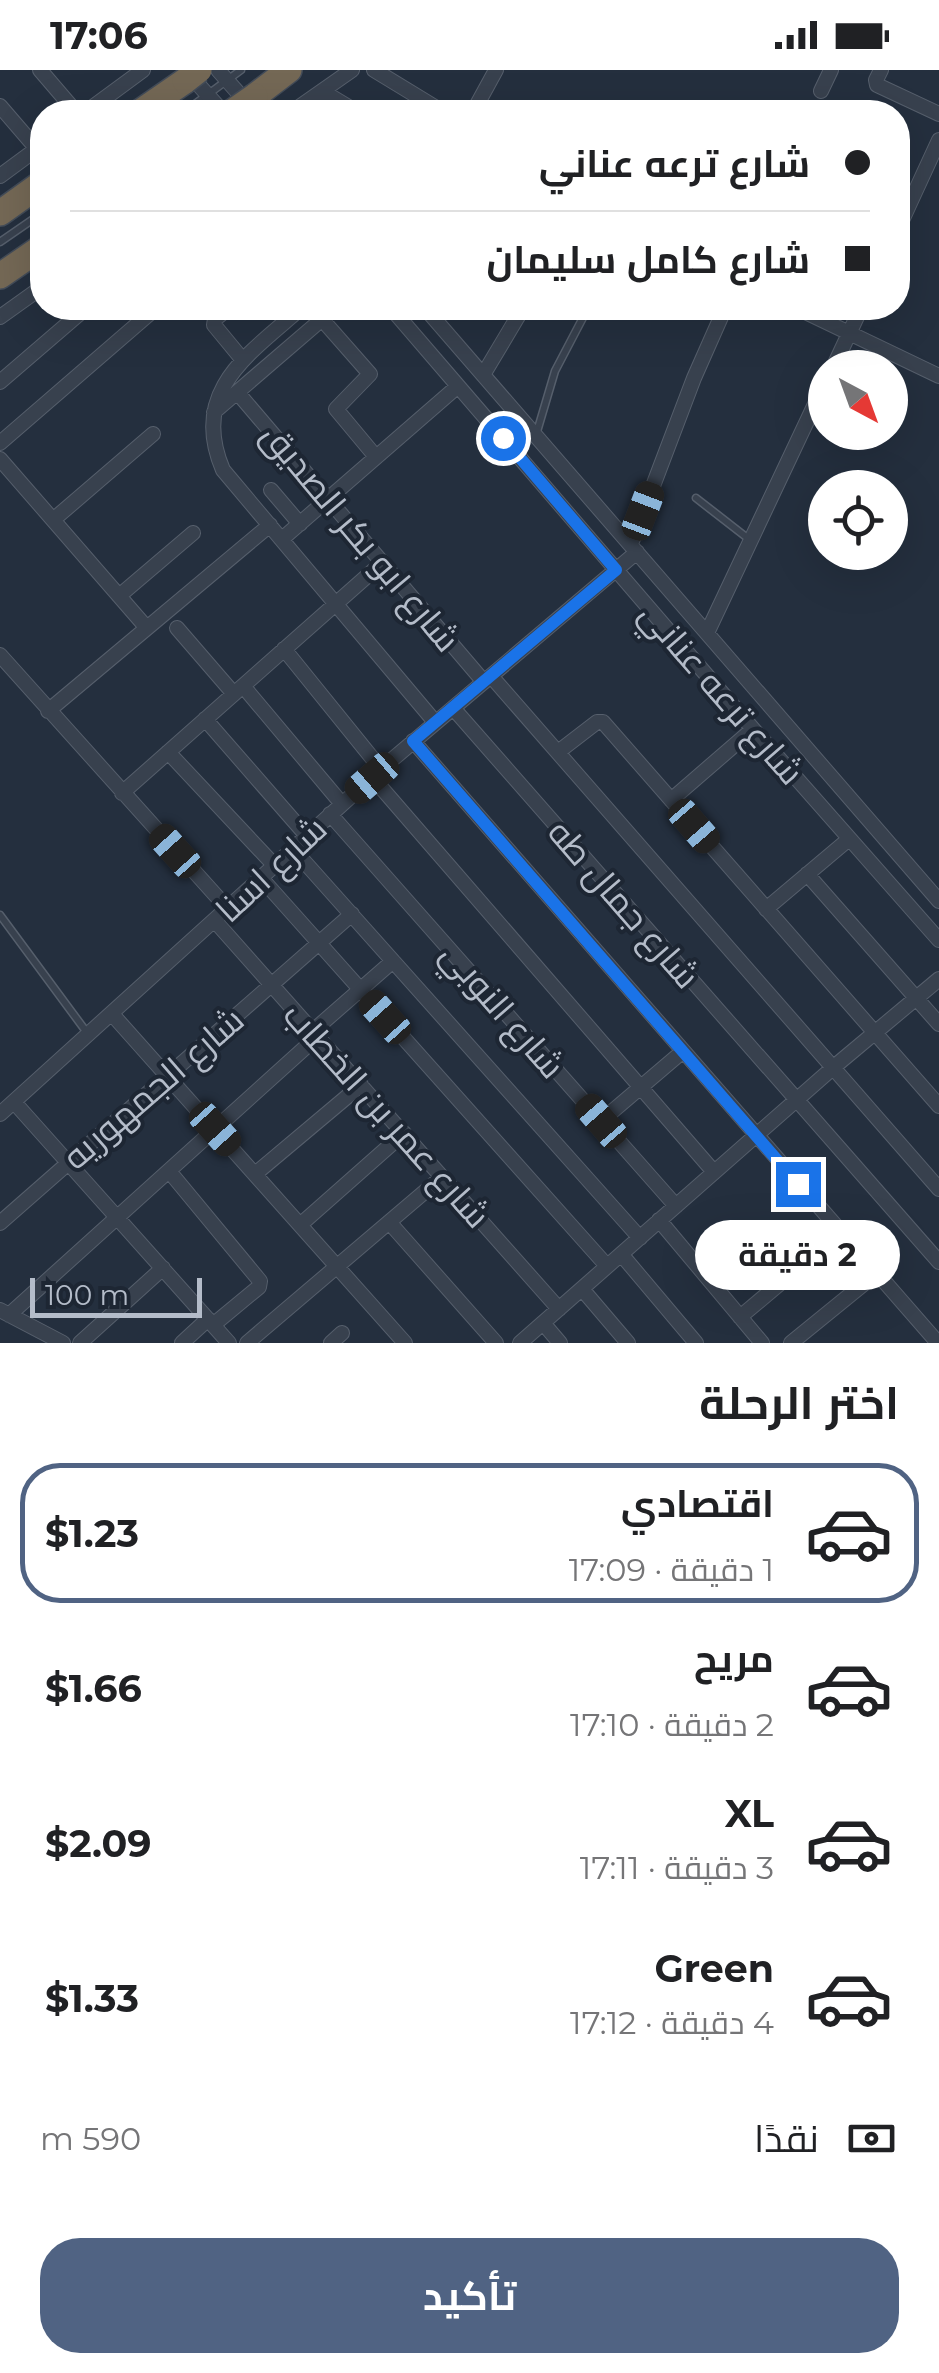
<!DOCTYPE html>
<html lang="ar">
<head>
<meta charset="utf-8">
<style>
  body { margin:0; font-family:Montserrat,Cairo,sans-serif; background:#f6f6f6; color:#202124; direction:rtl; height:100vh; display:flex; flex-direction:column; font-size:38px; white-space:nowrap }
  * { box-sizing:border-box; margin:0 }
  p { font-size:32px; color:#757577 }
  .icon { flex:none; width:55px; height:55px; fill:none; stroke:currentColor; stroke-width:2; stroke-linecap:round; stroke-linejoin:round }
  .map { position:relative; height:1273px; overflow:hidden; direction:ltr }
  .panel { display:flex; flex-direction:column; background:#fff; flex:1 }
  .panel>* { flex:none }
  .hud { position:absolute; left:30px; top:30px; width:880px; height:220px; border-radius:40px; box-shadow:0 10px 40px #0002; direction:rtl; display:grid; align-content:center; height:220px; padding:0 40px; background:#fff }
  .needle { width:65px; rotate:139deg }
  .buttons { position:absolute; left:808px; top:280px; display:grid; gap:20px }
  .buttons a { display:grid; place-items:center; width:100px; height:100px; border-radius:50%; background:#fff; box-shadow:0 10px 40px #0002; font-size:50px }
  .scale { position:absolute; left:30px; bottom:25px; width:172px; box-sizing:border-box; padding-left:10px; border:5px solid #b4bcc9; border-top:0; font-size:28px; line-height:35px; white-space:nowrap; color:#b4bcc9; -webkit-text-stroke:8px #1d2633; paint-order:stroke }
  .end { position:absolute; width:45px; height:45px; margin:-22px; border:12px solid #1a73e8; background:#fff; box-shadow:0 0 0 5px #fff }
  .from { border-radius:50% }
  .bubble { position:absolute; height:70px; border-radius:35px; background:#fff; box-shadow:0 10px 40px #0002; font-size:32px; font-weight:700; line-height:70px; text-align:center; direction:rtl }
  .car { position:absolute; width:30px; height:60px; margin:-30px -15px; border-radius:12px; box-shadow:0 0 8px 2px #0007; background:linear-gradient(#222 24%,#8ab4d8 0 40%,#222 0 76%,#8ab4d8 0 86%,#222 0) }
  .hud b { display:flex; align-items:center; gap:35px; height:95px; font-size:38px }
  .hud b+b { border-top:2px solid #e0e0e0 }
  .hud i { width:25px; height:25px; background:#202124 }
  ul { padding:0; list-style:none }
  li { display:flex; align-items:center; gap:30px; height:140px; margin:0 20px 15px; padding:0 20px; border:5px solid transparent; border-radius:40px }
  li div { flex:1 }
  li b { display:block; font-size:38px }
  li em { font-style:normal; font-weight:700 }
  li.current { border-color:#506383 }
  li>.icon { width:90px; height:90px; stroke-width:1.5 }
  h2 { padding:0 40px; font-size:45px; line-height:120px }
  .pay { display:flex; align-items:center; gap:25px; height:110px; padding:0 40px; font-size:38px }
  .pay p { margin-inline-start:auto }
  .primary-button { display:flex; gap:20px; margin-top:auto; padding:20px 40px }
  .primary-button a { flex:1; height:115px; border-radius:40px; background:#506383; color:#fff; font-size:40px; font-weight:700; line-height:115px; text-align:center }
  .status { display:flex; justify-content:space-between; align-items:center; height:70px; padding:0 50px; background:#fff; direction:ltr }
  .status svg { height:28px; fill:currentColor }
  .map>svg:first-child { display:block }
  .lines { fill:none; stroke-linecap:round; stroke-linejoin:round }
  .lane-casing { stroke:#565f6c; stroke-width:9 }
  .street-casing { stroke:#565f6c; stroke-width:16 }
  .highway-casing { stroke:#434c59; stroke-width:28 }
  .lane { stroke:#38414e; stroke-width:6 }
  .street { stroke:#38414e; stroke-width:14 }
  .highway { stroke:#746855; stroke-width:25 }
  .highway-bridge-casing { stroke:#434c59; stroke-width:28; stroke-linecap:butt }
  .highway-bridge { stroke:#746855; stroke-width:25 }
  .route { stroke:#1a73e8; stroke-width:12 }
  .labels { text-anchor:middle; dominant-baseline:central; stroke-width:8; stroke-linejoin:round; paint-order:stroke }
  .street-label { font-size:35px; fill:#b4bcc9; stroke:#1d2633 }
</style>
</head>
<body>
<div class="status"><b>17:06</b><svg viewBox="0 0 49 12"><path d="M0 12V9h3v3zM5 12V6h3v6zM10 12V3h3v9zM15 12V0h3v12zM26 1h20v11H26zM47 4h2v5h-2z"/></svg></div>
<div class="map">
<svg width="939" height="1273" viewBox="0 0 939 1273">
  <rect width="100%" height="100%" fill="#242f3e"/>
  <g class="lines">
    <g class="lane-casing">
      <path id="lane" d="M184,42L241,0
        M0,172L42,143
        M536,365L555,301L588,238
        M696,428L750,470
        M0,845L88,964"/>
    </g>
    <g class="street-casing">
      <path id="street" d="M40,0L76,42
        M218,0L255,42
        M374,0L443,42
        M881,0L876,10L877,15L939,44
        M187,2L223,42
        M322,21L357,42
        M821,21L831,0
        M0,36L37,79
        M86,42L143,0
        M292,42L352,0
        M473,42L496,0
        M0,106L42,75
        M898,159L939,70
        M229,238L215,249L214,255L242,289
        M301,238C249,284 189,321 223,400L435,652
        M312,238L370,304L336,339L376,387
        M391,238L753,659L939,870
        M425,238L939,831
        M797,238L939,306
        M0,247L42,217
        M833,298L861,238
        M483,305L523,238
        M0,312L86,238
        M237,322L484,612
        M214,342L335,238
        M0,373L156,238
        M0,389L146,557
        M271,420L300,454
        M53,450L153,364
        M282,469L458,316
        M631,474L694,308L725,238
        M119,526L193,463
        M177,558L234,624
        M707,563L825,313
        M284,579L381,699
        M0,585L228,839
        M491,606L939,1119
        M243,616L342,734
        M453,638L939,1192
        M48,641L270,455
        M205,649L307,766
        M413,671L938,1273
        M168,682L275,796
        M558,682L597,652H603L939,1036
        M372,707L714,1102
        M122,723L383,492
        M671,730L753,659
        M330,744L676,1136
        M293,779L640,1168
        M807,804L939,954
        M261,808L607,1196
        M766,839L849,769
        M215,851L559,1239
        M112,944L405,1273
        M313,961L393,891
        M14,1032L229,1273
        M0,1044L381,699L637,482
        M601,1051L682,982
        M169,1101L260,1211L259,1217L213,1255
        M255,1104L361,1015
        M659,1150L762,1273
        M389,1152L496,1273
        M0,1153L352,844
        M300,1155L404,1063
        M621,1184L696,1273
        M582,1219L628,1273
        M0,1240L63,1273
        M9,1245L318,966
        M740,1247L841,1162
        M543,1253L560,1273
        M80,1273L163,1198
        M182,1273L208,1249
        M247,1273L442,1107
        M331,1273L342,1263
        M520,1273L835,996L939,909
        M791,1273L877,1203"/>
    </g>
    <g class="highway-casing">
      <path id="highway" d="M255,26L289,0
        M140,42L185,11
        M0,143L42,113
        M0,206L42,177"/>
    </g>
    <use href="#lane" class="lane"/>
    <use href="#street" class="street"/>
    <use href="#highway" class="highway"/>
    <g class="highway-bridge-casing">
      <path id="highway-bridge" d="M185,11L199,0
        M232,42L255,26"/>
    </g>
    <use href="#highway-bridge" class="highway-bridge"/>
  </g>
  <g class="lines">
    <path class="route" d="M503,368L616,500L413,671L798,1114"/>
  </g>
  <g class="labels">
    <g class="street-label">
      <text transform="translate(361 467) rotate(50)">شارع ابو بكر الصديق</text>
      <text transform="translate(722 623) rotate(49)">شارع ترعه عناني</text>
      <text transform="translate(271 799) rotate(-43)">شارع اسنا</text>
      <text transform="translate(624 834) rotate(49)">شارع جمال طه</text>
      <text transform="translate(503 940) rotate(49)">شارع النوبي</text>
      <text transform="translate(153 1018) rotate(-41)">شارع الجمهوريه</text>
      <text transform="translate(387 1045) rotate(48)">شارع عمر بن الخطاب</text>
    </g>
  </g>
</svg>
<div class="buttons">
<a><svg class="needle" viewBox="-14 -14 28 28"><path d="M0-13l5 13h-10z" fill="#e53935"/><path d="M0 13l5-13h-10z" fill="#757577"/></svg></a>
<a><svg class="icon" aria-label="locate" viewBox="0 0 24 24"><circle cx="12" cy="12" r="6"/><path d="M12 2v4M12 18v4M2 12h4M18 12h4"/></svg></a>
</div>
<div class="scale">100 m</div>
<i class="end from" style="left:503px;top:368px"></i>
<i class="end" style="left:798px;top:1114px"></i>
<div class="bubble" style="left:695px;top:1150px;width:205px">2 دقيقة</div>
<i class="car" style="left:643px;top:441px;rotate:21deg"></i>
<i class="car" style="left:372px;top:708px;rotate:229deg"></i>
<i class="car" style="left:694px;top:756px;rotate:139deg"></i>
<i class="car" style="left:175px;top:781px;rotate:318deg"></i>
<i class="car" style="left:385px;top:947px;rotate:318deg"></i>
<i class="car" style="left:601px;top:1051px;rotate:319deg"></i>
<i class="car" style="left:215px;top:1059px;rotate:138deg"></i>
<div class="hud">
<b><i class="from"></i>شارع ترعه عناني</b>
<b><i></i>شارع كامل سليمان</b>
</div>
</div>
<section class="panel">
<h2>اختر الرحلة</h2>
<ul>
<li class="current"><svg class="icon" aria-label="car" viewBox="0 0 24 24"><path d="M5 17H2v-5l4-1 3-4h7l3 4 3 1v5h-3M9 17h6M6 11h13"/><circle cx="7" cy="17" r="2"/><circle cx="17" cy="17" r="2"/></svg><div><b>اقتصادي</b><p>1 دقيقة · 17:09</p></div><em>$1.23</em></li>
<li><svg class="icon" aria-label="car" viewBox="0 0 24 24"><path d="M5 17H2v-5l4-1 3-4h7l3 4 3 1v5h-3M9 17h6M6 11h13"/><circle cx="7" cy="17" r="2"/><circle cx="17" cy="17" r="2"/></svg><div><b>مريح</b><p>2 دقيقة · 17:10</p></div><em>$1.66</em></li>
<li><svg class="icon" aria-label="car" viewBox="0 0 24 24"><path d="M5 17H2v-5l4-1 3-4h7l3 4 3 1v5h-3M9 17h6M6 11h13"/><circle cx="7" cy="17" r="2"/><circle cx="17" cy="17" r="2"/></svg><div><b>XL</b><p>3 دقيقة · 17:11</p></div><em>$2.09</em></li>
<li><svg class="icon" aria-label="car" viewBox="0 0 24 24"><path d="M5 17H2v-5l4-1 3-4h7l3 4 3 1v5h-3M9 17h6M6 11h13"/><circle cx="7" cy="17" r="2"/><circle cx="17" cy="17" r="2"/></svg><div><b>Green</b><p>4 دقيقة · 17:12</p></div><em>$1.33</em></li>
</ul>
<div class="pay"><svg class="icon" aria-label="cash" viewBox="0 0 24 24"><path d="M3 7h18v10H3z"/><circle cx="12" cy="12" r="2"/></svg>نقدًا<p>590 m</p></div>
<div class="primary-button"><a>تأكيد</a></div>
</section>
</body>
</html>
